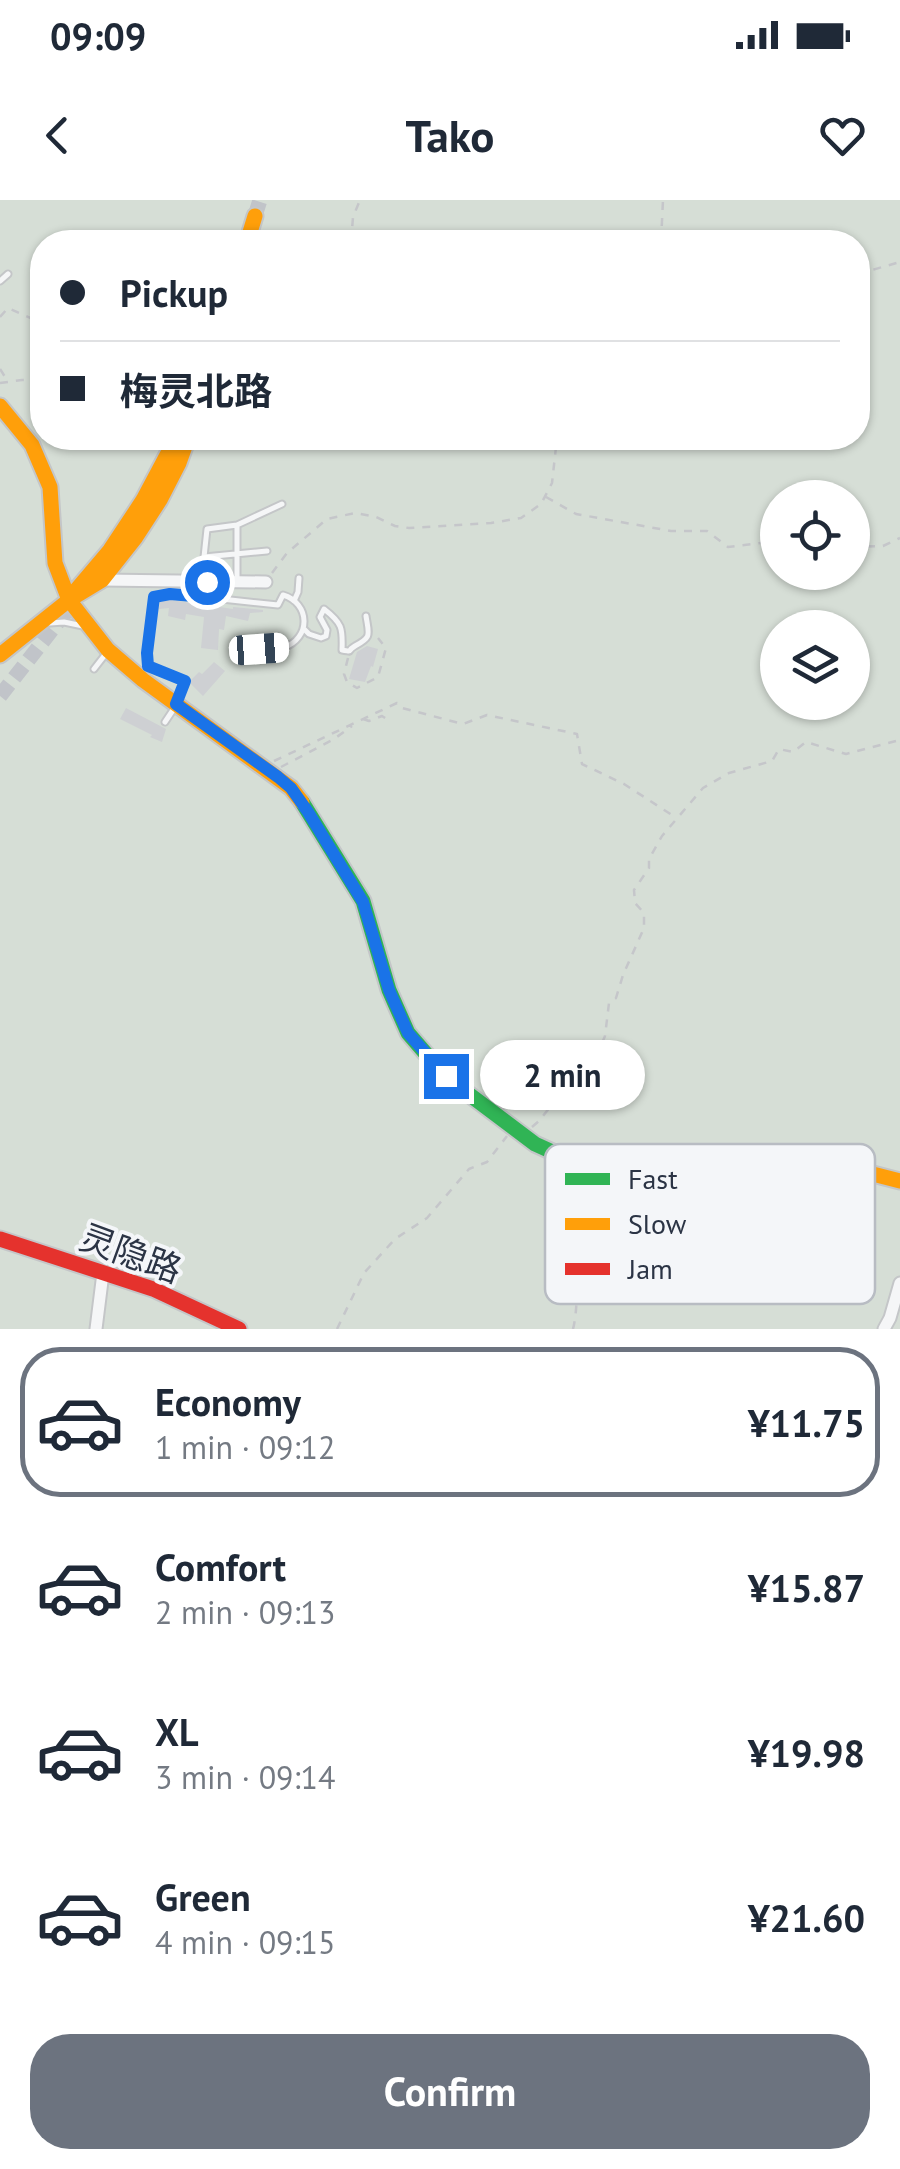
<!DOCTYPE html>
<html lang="en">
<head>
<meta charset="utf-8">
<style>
  body { margin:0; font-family:"PT Sans","Noto Sans SC",sans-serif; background:#f2f2f3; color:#1f2937; height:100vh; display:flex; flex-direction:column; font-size:38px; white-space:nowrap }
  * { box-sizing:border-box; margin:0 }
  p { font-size:32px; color:#747a83 }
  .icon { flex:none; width:55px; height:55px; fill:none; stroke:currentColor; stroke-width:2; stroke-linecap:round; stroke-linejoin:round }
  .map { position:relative; height:1129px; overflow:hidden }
  .panel { display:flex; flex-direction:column; background:#fff; flex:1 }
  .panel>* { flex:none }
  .guide { position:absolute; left:30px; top:30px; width:840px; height:220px; border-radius:40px; box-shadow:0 2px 8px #0004; display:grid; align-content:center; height:220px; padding:0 30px; background:#fff }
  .tools { position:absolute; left:760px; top:280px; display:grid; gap:20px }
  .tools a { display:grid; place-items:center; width:110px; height:110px; border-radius:50%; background:#fff; box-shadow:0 2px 8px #0004; font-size:50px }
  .end { position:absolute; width:45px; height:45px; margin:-22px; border:12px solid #1a73e8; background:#fff; box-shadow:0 0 0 5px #fff }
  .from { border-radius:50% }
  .bubble { position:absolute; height:70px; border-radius:35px; background:#fff; box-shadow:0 2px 8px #0004; font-size:32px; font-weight:600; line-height:70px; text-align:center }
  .car { position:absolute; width:30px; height:60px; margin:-30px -15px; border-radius:12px; box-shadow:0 0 8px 2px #0007; background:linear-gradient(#fff 24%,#345 0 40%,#fff 0 76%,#345 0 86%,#fff 0) }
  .guide b { display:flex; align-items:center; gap:35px; height:95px; font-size:38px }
  .guide b+b { border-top:2px solid #e0e1e3 }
  .guide i { width:25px; height:25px; background:#1f2937 }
  ul { padding:18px 0 0; list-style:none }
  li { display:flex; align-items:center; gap:30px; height:150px; margin:0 20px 15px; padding:0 10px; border:5px solid transparent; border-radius:40px }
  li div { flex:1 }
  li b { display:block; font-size:38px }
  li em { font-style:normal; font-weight:600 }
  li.active { border-color:#6c737f }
  li>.icon { width:90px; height:90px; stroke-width:1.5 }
  .action { display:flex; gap:20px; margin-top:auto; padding:20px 30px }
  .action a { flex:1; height:115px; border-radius:40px; background:#6c737f; color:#fff; font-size:40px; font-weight:600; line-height:115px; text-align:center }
  .status { display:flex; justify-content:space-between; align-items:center; height:70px; padding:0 50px; background:#fff; direction:ltr }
  .status svg { height:28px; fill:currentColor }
  header { display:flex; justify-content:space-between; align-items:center; height:130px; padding:0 30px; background:#fff; font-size:45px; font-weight:600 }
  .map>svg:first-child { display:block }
  .green { fill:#d6ded6; fill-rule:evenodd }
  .building { fill:#ced0d3 }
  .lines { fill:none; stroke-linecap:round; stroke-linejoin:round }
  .secondary-tunnel { stroke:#c1c4c9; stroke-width:15; stroke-dasharray:15 8; stroke-linecap:butt }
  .lane-casing { stroke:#c4c6c8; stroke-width:9 }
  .street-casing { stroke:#c4c6c8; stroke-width:15 }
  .fast-casing { stroke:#c4c6c8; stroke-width:19 }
  .slow-casing { stroke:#c4c6c8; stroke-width:19 }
  .jam-casing { stroke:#c4c6c8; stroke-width:19 }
  .path { stroke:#c5c6ca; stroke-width:2.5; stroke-dasharray:8 8; stroke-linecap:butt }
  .lane { stroke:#f5f6f7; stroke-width:5 }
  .street { stroke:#f5f6f7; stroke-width:11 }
  .fast { stroke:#30b455; stroke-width:15 }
  .slow { stroke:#ff9f0a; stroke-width:15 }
  .jam { stroke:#e5322d; stroke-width:15 }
  .route { stroke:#1a73e8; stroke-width:12 }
  .labels { text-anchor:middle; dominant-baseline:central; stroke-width:8; stroke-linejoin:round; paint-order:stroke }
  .street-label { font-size:35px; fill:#2b3445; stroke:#f4f6f9 }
  .key { fill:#f4f6f9; stroke:#b8bcc3; stroke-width:2.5 }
  .key-label { font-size:28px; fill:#2b3445 }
</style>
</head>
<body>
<div class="status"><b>09:09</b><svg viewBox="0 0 49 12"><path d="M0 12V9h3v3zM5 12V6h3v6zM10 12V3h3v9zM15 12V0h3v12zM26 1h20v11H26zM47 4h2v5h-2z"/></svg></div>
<header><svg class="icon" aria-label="back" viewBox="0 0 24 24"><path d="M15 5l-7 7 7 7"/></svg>Tako<svg class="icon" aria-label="heart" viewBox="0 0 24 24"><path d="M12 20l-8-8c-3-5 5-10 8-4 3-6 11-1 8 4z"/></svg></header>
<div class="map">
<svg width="900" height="1129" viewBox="0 0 900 1129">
  <rect width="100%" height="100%" fill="#e6e8ea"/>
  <path class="green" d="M0,0H900V1129H0ZM42,42H858V238H42ZM778,298H852V372H778ZM778,428H852V502H778Z"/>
  <path class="building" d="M171,400L233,409V407L263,410V412L250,413L248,421L226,416L224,430L219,429L218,450L201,448L204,417L186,414L185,420L168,416L169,408L159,409L160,402Z
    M367,446L378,449L373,467L371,466L365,482L349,479L357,452Z
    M214,462L225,471L203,496L191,484V480L199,472L202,474Z
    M126,508L166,529L162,542L150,537L152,535L120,519Z"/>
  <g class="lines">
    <path class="secondary-tunnel" d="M255,16L260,0
      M0,496L77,398"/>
    <g class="lane-casing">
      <path id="lane" d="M0,81L8,74
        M237,325L282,304
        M204,357L207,329L237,325V379
        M294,401L298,392L299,378
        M50,423L64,422L83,426
        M304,429L309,434L321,438L326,436L327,430L320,417L324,409C342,423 343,428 342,450C355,452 345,452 355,446C372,437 369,435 366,416
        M234,451C249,450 269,452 283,448C312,438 310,403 283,395L278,405L203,397L204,357L267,351
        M94,469L108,451
        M165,522L177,504L185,481L149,466L147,453L154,397L171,394L203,397"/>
    </g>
    <g class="street-casing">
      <path id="street" d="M102,380L266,382
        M96,1129L103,1073
        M884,1129L890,1118L900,1083"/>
    </g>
    <g class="fast-casing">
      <path id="fast" d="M302,602L363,701L389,790L408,833L446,877L535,944L579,964L633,975L733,979L753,977"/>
    </g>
    <g class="slow-casing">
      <path id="slow" d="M247,42L255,16
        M0,206L32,245L50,287L55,363L69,400L108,450L143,480L291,588L302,602
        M71,396L110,350L143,300L176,238
        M0,455L69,400L102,380L136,337L160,300L179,263L188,238
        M753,977L840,969L865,972L900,981"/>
    </g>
    <g class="jam-casing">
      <path id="jam" d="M0,1039L153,1089L239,1129"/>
    </g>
    <path class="path" d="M351,42L353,17L360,0
      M661,42L663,0
      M858,74L900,62
      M0,117L8,108L42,123
      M0,169L7,180
      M0,183L22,180L42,181
      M546,297L576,314L671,331H707L728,347L778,341
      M852,344L856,347L883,346L900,338
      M272,373L287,353L327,319L355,313L376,317L395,326L409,328L491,323L521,318L541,304L552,283L557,238
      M348,458L344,474L347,482L357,488L378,477L386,448L378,438
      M363,519L369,521L382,516L388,520
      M274,561L397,503L402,508L463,524L487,515L577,534L582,564L624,584L675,617
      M281,567L334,539L352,526
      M532,927L539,921L554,902L568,894L582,873L594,862L605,836L609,803L616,798L623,775L644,728V713L635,703L634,690L649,668V659L662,636L703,588L729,573L772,561L779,549L793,552L806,542L846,554L896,541L900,536
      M337,1129L364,1073L395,1039L427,1018L469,969L487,962L507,936
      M573,1129C578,1110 578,1072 573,1054L582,1042L575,1034L584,1029L591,1020L606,1026L615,1019L625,988"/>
    <use href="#lane" class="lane"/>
    <use href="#street" class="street"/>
    <use href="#fast" class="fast"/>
    <use href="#slow" class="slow"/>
    <use href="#jam" class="jam"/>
  </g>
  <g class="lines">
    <path class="route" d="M207,382H204V397L170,394L154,397L147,453L148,466L185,481L176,504L278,577L291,588L308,612L363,702L389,790L408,833L446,876"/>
  </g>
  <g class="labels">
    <g class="street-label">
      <text transform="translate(131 1053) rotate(20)">灵隐路</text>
    </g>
  </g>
  <rect x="545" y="944" width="330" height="160" rx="15" class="key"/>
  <rect x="565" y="973" width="45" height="12" fill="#30b455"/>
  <rect x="565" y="1018" width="45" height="12" fill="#ff9f0a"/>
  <rect x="565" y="1063" width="45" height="12" fill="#e5322d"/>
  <g class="key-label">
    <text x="628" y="989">Fast</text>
    <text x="628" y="1034">Slow</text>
    <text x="628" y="1079">Jam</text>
  </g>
</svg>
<div class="tools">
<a><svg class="icon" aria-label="locate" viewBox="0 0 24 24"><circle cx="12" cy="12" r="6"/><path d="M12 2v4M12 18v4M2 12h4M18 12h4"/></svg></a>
<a><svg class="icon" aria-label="layers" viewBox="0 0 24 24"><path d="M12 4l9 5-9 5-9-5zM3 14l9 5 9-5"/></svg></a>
</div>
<i class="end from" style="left:207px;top:382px"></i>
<i class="end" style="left:446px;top:876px"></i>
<div class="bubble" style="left:480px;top:840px;width:165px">2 min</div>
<i class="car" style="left:259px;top:449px;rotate:86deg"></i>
<div class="guide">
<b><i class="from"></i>Pickup</b>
<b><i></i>梅灵北路</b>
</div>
</div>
<section class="panel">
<ul>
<li class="active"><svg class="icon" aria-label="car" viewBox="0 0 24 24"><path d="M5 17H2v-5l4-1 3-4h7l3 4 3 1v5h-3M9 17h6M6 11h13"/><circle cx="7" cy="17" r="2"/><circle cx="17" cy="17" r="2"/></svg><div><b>Economy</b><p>1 min · 09:12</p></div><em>¥11.75</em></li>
<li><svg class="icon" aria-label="car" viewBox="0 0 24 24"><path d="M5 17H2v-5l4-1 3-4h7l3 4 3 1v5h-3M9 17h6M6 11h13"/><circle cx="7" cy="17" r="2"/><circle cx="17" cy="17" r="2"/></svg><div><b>Comfort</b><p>2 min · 09:13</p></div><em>¥15.87</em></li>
<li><svg class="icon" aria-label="car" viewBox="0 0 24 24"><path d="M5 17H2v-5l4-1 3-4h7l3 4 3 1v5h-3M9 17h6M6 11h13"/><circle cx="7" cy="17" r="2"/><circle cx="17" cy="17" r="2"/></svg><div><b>XL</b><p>3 min · 09:14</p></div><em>¥19.98</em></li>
<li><svg class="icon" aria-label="car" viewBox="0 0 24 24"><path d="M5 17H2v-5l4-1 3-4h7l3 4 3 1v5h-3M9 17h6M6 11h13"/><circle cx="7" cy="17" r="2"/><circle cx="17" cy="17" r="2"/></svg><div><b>Green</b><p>4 min · 09:15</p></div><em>¥21.60</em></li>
</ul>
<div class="action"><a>Confirm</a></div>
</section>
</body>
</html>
